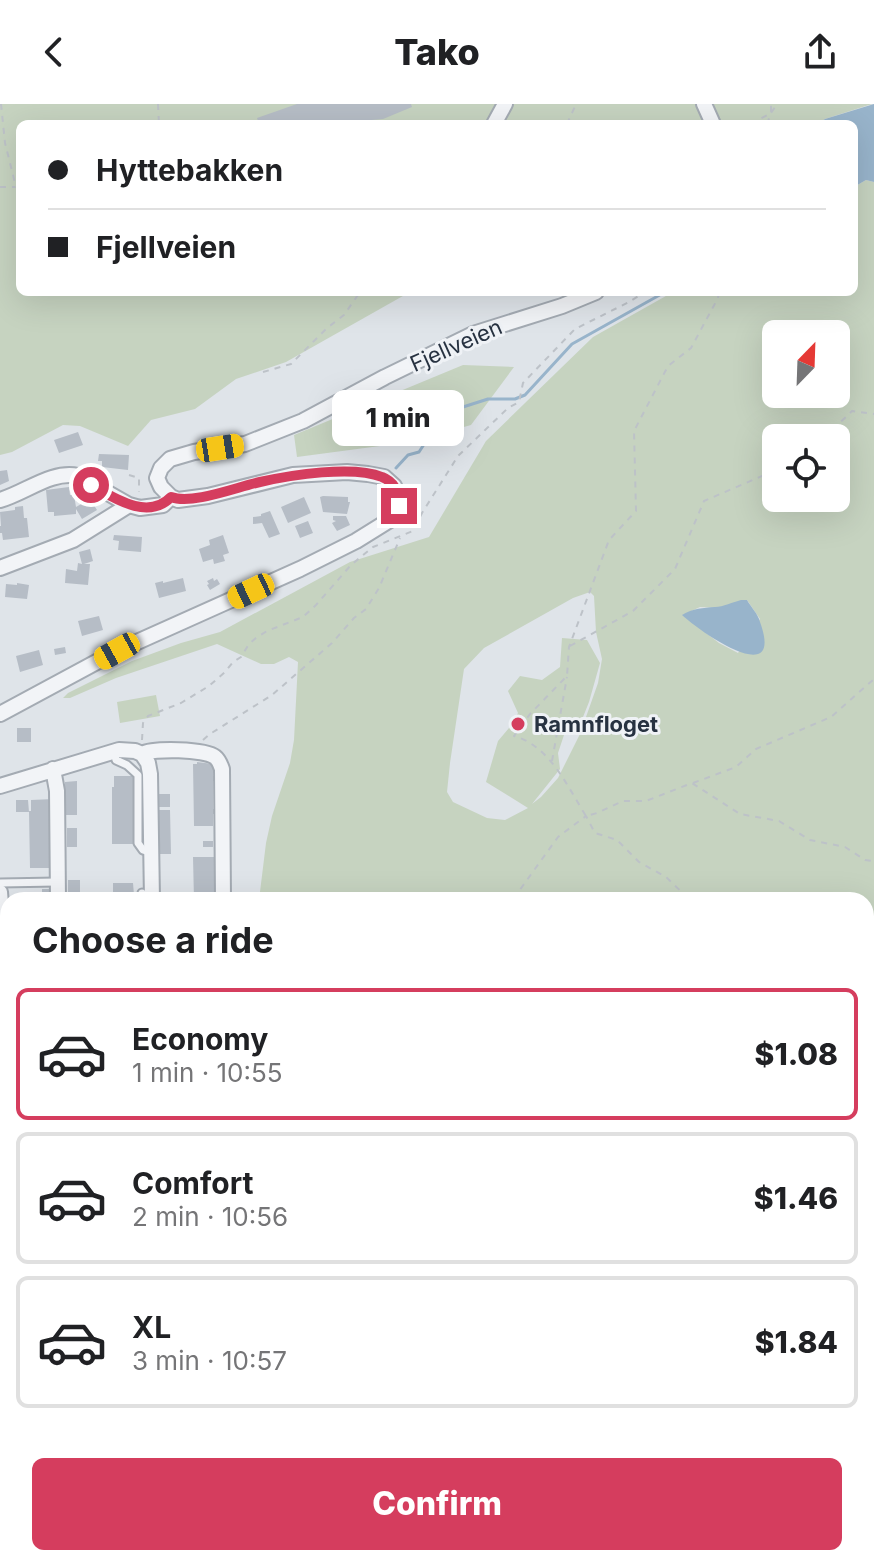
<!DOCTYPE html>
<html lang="en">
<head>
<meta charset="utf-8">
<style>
  body { margin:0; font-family:Inter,sans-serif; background:#f6f6f6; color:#202124; height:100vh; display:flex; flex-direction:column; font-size:30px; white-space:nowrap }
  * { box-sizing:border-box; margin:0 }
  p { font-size:26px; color:#757577 }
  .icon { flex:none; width:44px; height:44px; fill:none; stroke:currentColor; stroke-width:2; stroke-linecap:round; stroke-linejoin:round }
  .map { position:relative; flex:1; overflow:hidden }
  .details { position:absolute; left:0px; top:788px; width:874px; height:674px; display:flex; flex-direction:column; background:#fff; border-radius:24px 24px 0 0; box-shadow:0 8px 32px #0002 }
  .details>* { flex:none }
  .top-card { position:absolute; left:16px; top:16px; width:842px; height:176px; border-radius:12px; box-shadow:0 8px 32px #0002; display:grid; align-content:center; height:176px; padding:0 32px; background:#fff }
  .needle { width:52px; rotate:23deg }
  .controls { position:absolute; left:762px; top:216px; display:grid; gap:16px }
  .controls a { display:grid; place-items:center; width:88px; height:88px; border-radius:12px; background:#fff; box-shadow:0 8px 32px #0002; font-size:40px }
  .end { position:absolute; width:36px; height:36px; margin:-18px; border:10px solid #d53d5e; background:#fff; box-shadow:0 0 0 4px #fff }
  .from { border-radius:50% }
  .bubble { position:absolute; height:56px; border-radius:12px; background:#fff; box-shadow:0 8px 32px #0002; font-size:26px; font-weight:800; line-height:56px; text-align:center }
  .car { position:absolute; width:24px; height:48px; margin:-24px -12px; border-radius:10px; box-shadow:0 0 6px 2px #0007; background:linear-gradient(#f5c518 24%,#345 0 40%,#f5c518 0 76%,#345 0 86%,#f5c518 0) }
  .top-card b { display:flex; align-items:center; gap:28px; height:76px; font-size:30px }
  .top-card b+b { border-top:2px solid #e0e0e0 }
  .top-card i { width:20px; height:20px; background:#202124 }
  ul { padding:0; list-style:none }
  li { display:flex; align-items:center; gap:24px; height:132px; margin:0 16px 12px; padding:0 16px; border:4px solid #e0e0e0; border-radius:12px }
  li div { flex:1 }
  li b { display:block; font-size:30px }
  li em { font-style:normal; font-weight:800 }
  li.selected { border-color:#d53d5e }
  li>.icon { width:72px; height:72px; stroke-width:1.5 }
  h2 { padding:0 32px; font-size:36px; line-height:96px }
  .button { display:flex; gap:16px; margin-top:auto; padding:16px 32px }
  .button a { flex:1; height:92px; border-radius:12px; background:#d53d5e; color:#fff; font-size:32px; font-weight:800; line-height:92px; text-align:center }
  header { display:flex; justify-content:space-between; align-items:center; height:104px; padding:0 32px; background:#fff; font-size:36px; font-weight:800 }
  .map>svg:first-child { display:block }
  .green { fill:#c6d3c0; fill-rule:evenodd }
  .water { fill:#98b4cb }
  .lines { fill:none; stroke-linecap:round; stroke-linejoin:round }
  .stream { stroke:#98b4cb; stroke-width:3 }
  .building { fill:#b6bdc6 }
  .service-casing { stroke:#a4abb3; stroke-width:11 }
  .minor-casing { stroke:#a4abb3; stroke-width:18 }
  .path { stroke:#bdc2c8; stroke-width:2; stroke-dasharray:6 6; stroke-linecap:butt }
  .service { stroke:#f2f4f7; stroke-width:7 }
  .minor { stroke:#f2f4f7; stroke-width:14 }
  .route { stroke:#d53d5e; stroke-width:10 }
  .poi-dot { fill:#d53d5e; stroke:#eff2f6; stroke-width:3 }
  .labels { text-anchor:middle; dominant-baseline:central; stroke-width:6; stroke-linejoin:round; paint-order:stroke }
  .street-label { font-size:22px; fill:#273241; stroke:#eff2f6 }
  .poi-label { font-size:22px; font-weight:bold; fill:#273241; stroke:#eff2f6; text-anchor:start }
</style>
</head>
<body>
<header><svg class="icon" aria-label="back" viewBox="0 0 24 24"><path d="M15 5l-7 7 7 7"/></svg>Tako<svg class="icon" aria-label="share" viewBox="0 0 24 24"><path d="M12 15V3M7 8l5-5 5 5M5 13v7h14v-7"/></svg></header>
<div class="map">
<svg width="874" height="1461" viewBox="0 0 874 1461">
  <rect width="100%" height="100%" fill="#dfe4e9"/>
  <path class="green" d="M0,0H872L825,15L817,20H20V188H410L286,258L236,275L195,305L151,316L128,342L80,322L63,321L12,348L0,351Z
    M866,76L874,78V1252L866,1255V796H259L266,739L272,712L290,659L294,636L298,558L289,553L274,560H261L217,540L116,574L70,594H63L68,589L132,557L181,539L220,528L350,458L429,433L486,337L593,233L673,188H854V83ZM776,230H836V290H776ZM776,334H836V394H776ZM590,488L594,492L596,528L602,555L598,579L580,630L558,674L541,693L532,700L560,665L558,649L566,625L581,618L589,598L600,559L587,536L562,534L560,563L542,576L520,572L508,587L518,609L509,624L498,637L486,678L528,704L505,716L487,714L453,698L447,688L450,659L464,565L484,544L573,494ZM747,496L760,515L738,549L719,539L683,511L700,503L719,504Z
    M463,261L514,263L471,321L410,338L297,353L294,331Z
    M156,591L160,612L120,619L117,598Z
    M8,1223V1360H7L0,1358V1239Z
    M874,1296V1461H627L638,1454H866V1302Z
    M87,1454H193L168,1461H81Z
    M264,1454H351L353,1461H240Z
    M407,1454H573L579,1461H407Z"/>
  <path class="water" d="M874,0V78L866,76L854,83V20H817L825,15Z
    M741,496H747C751,503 758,510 760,518C785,587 700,528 682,511C693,504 703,504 715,503C723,503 733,498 741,496Z"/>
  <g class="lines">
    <path class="stream" d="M396,364L408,351L419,348L434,325L463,303L488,295H515L525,291L572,240L665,188
      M866,933L874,929"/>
  </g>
  <path class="building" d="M297,0H411L412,3L383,15L326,20H259L257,14Z
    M78,328L83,341L59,349L54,336Z
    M99,350L129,351L128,366L102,363V357H98Z
    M7,366L9,377L0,381V367Z
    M69,383L70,391H74L76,403L90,395L97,406L82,415L76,405V410L54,412V408H48L46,386Z
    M323,392L348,393V398H350L347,410L323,408L320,393Z
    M304,393L311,409L288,419L281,403Z
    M23,402L24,414H27L29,433L3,436L2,429H0V422H1L0,408L15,406V403Z
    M270,407L280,430L269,434L262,419L253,420V413L261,412V410Z
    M333,412H346L350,421L337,427L332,419L336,417L333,416Z
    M308,417L313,429L300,434L295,422Z
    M114,431L142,433L141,448L118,446L119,437L113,436Z
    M223,431L229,449L223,451L225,457L214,460L213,455L203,458L199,445L210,441L209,436Z
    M90,445L93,457L84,460H90L88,481L65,479L66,465L77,467L78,459L82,460L79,448Z
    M183,474L186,487L159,494L155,479L163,477V479Z
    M213,474L214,477L217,475L220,480L210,486L207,481L209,480L207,477Z
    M17,479L29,481L27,495L5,493L6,480L17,481Z
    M99,512L103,526L82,532L78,517Z
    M65,543L66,549L55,551L54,545Z
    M39,546L43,561L20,568L16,552Z
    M17,624H31V638H17Z
    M197,658L213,660V672H216V677H213V705H217V710H213V722H194L193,660H197Z
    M114,672H136V684H133V695H136V700H133V723H136V728H133V740H112V683H114Z
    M77,677V711H65V678Z
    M158,690H170V703H158Z
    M54,695L51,764H30L29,707H31V696Z
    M16,696H28L29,708H16Z
    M158,706H170L171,750H158Z
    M67,724H77V743H67Z
    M203,737H213V743H203Z
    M193,753H214V765H217V770H214V796H194Z
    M68,776H80V796H68Z
    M113,779H133L134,791H137V796H113Z
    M42,785H54V796H42Z
    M8,1124V1152L6,1151L5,1154L0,1152V1137Z
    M0,1192L8,1195V1202L0,1220Z
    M22,1454H45L46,1456L40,1459L41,1461H26Z"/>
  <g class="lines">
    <g class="service-casing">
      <path id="service" d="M114,647L116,656L127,661L138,671V739L143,746L152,749
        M0,779L57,778
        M142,789V796
        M544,1461L552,1454"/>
    </g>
    <g class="minor-casing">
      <path id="minor" d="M704,0L713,20
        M494,20L505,0
        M0,396C25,389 52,366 78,372L129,401
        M0,464L73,436L129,401L140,404L163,401L171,393
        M0,610L117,547L300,465L356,437L393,414L399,402V392L394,382L384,373L368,370L347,368L293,371L208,392L178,396L171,393L161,383L157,374L161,364L170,355L194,348L245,340L303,317L385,273L473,230L562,202L596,188
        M142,650C153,644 205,645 215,653C219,656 220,660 222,665L223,796
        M142,650L148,659L150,670L152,796
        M53,665L57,687L58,796
        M0,682L119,646L135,647L142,650
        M0,788L3,824L0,1068
        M0,1080L8,1082
        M0,1164L8,1167
        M0,1398L8,1382
        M75,1461L81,1454"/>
    </g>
    <path class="path" d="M1,0L5,39L16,83L20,81
      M158,0L159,20
      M567,20L576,0
      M751,20L771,9V0
      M767,20L771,9L777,0
      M0,83H15
      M719,188L718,194L691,244L668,262L634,327L636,407L609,436L569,543L567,572L530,610L514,632C550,642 567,682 586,712L597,709L623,697H646L692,679L740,710L779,717L810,736L845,743L865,756L874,757
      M263,268L291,260L327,224L344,211L360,188
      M824,334L852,307L874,310
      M129,371L139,374V388
      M570,542L633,507L675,465L704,397L776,366
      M142,636L143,619L148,612L181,599L209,582L225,568L233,558L241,553L249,540L256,534L267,527L303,513L316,501L351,461L373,443L413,427L422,409L458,352L508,304L519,298L523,279L575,225L629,198L645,188
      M203,636L210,630L272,591L332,539L354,514L366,505L379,484L400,434
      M552,657L567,573
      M693,679L736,663L756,645L831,613L874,575
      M516,796L519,787L558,733L586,712L595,729L617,736L639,758L666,773L690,796
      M866,908L874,903"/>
    <use href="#service" class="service"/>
    <use href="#minor" class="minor"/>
  </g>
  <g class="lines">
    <path class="route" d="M91,381C114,394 148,417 171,393C192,401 237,383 260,378C291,371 353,361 382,373C395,378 399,389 399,402"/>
  </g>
  <circle class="poi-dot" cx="518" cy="620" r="8"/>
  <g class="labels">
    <g class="street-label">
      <text transform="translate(456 241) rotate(-24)">Fjellveien</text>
    </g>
    <g class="poi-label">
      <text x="534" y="620">Ramnfloget</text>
    </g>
  </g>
</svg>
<div class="controls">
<a><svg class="needle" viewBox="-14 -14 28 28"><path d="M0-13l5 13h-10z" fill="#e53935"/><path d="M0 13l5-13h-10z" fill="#757577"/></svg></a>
<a><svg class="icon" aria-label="locate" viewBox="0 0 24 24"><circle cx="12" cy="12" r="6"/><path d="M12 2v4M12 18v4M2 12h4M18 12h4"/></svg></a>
</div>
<i class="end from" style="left:91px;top:381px"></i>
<i class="end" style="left:399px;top:402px"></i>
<div class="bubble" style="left:332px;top:286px;width:132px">1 min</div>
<i class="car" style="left:220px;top:344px;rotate:81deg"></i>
<i class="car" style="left:251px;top:487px;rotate:245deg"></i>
<i class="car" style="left:117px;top:547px;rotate:241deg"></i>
<div class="top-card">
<b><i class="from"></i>Hyttebakken</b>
<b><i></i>Fjellveien</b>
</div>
<section class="details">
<h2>Choose a ride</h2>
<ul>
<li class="selected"><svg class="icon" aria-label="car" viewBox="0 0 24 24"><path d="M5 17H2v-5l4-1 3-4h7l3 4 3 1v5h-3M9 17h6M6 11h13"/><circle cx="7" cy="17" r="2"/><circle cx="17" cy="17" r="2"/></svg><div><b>Economy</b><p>1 min · 10:55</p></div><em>$1.08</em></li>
<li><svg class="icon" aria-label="car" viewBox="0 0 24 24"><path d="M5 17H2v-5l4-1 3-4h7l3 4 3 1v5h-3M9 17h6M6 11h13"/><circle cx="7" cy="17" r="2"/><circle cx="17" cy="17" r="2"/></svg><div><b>Comfort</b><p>2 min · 10:56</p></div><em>$1.46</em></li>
<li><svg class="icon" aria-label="car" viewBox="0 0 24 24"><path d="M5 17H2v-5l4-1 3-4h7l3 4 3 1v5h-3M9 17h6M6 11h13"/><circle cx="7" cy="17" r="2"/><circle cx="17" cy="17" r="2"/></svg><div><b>XL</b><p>3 min · 10:57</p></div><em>$1.84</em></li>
</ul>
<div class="button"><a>Confirm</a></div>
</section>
</div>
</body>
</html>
